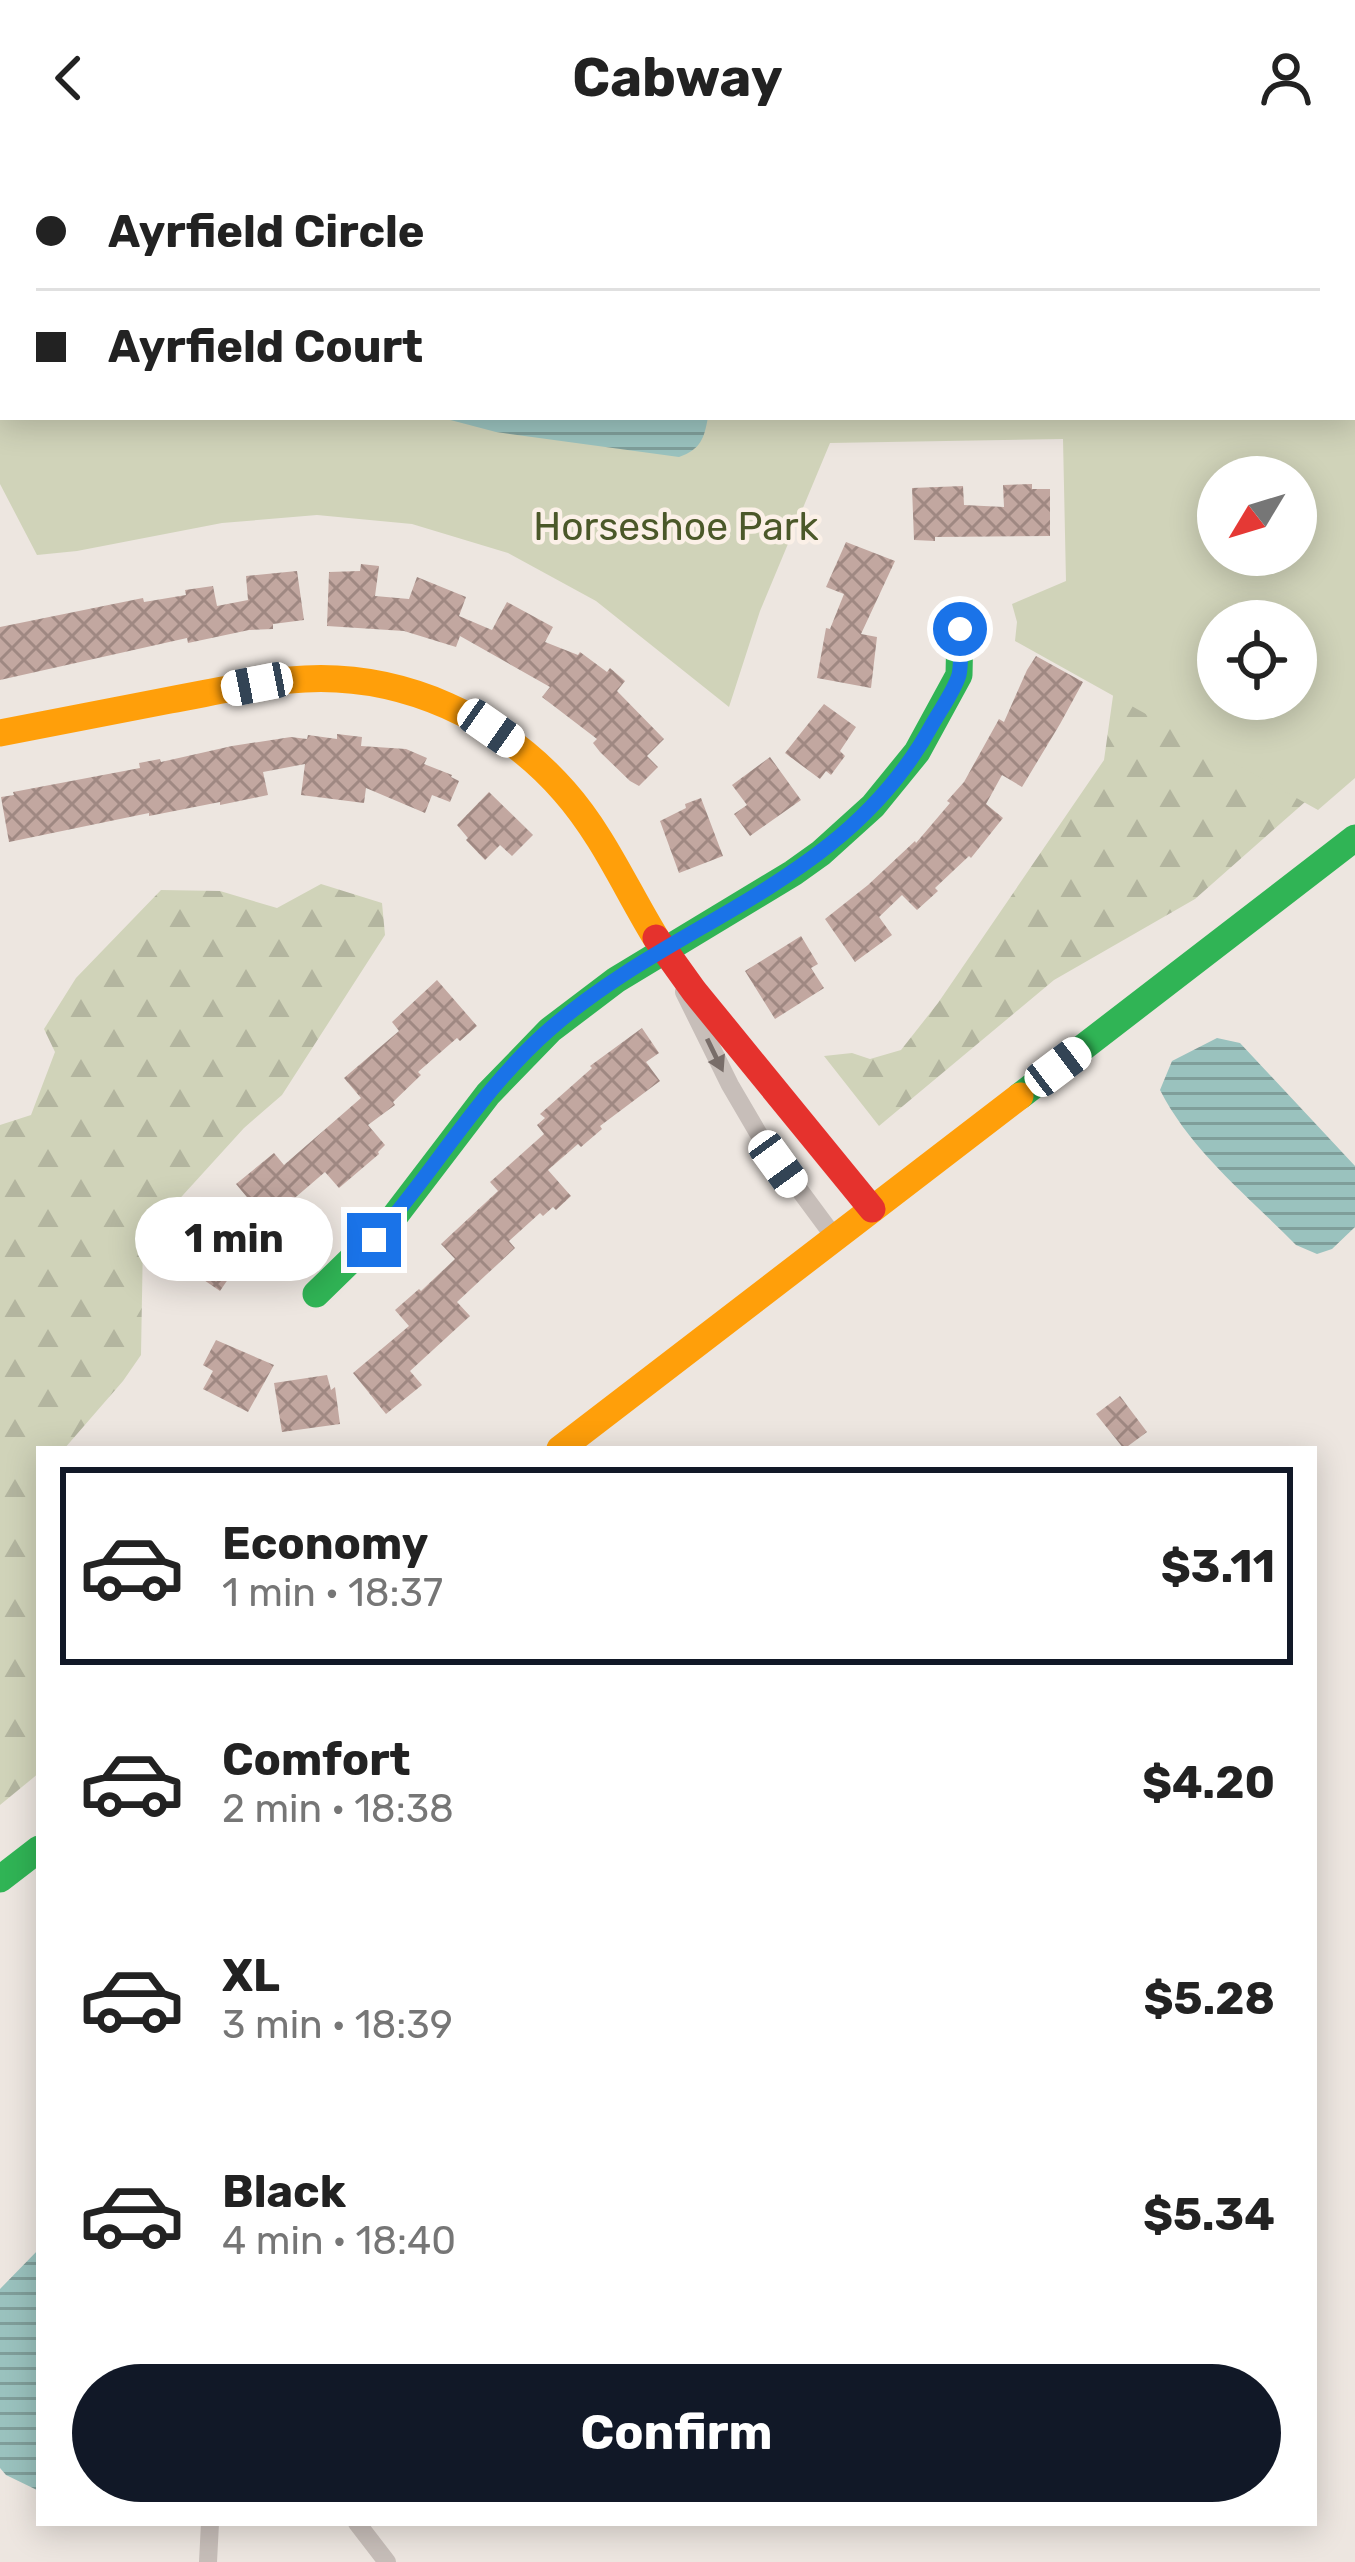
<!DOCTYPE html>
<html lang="en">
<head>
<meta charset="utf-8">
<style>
  body { margin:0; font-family:Rubik,sans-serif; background:#f2f2f2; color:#222; height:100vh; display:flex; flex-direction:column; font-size:45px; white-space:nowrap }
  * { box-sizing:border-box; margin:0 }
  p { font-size:39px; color:#767676 }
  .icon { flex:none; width:66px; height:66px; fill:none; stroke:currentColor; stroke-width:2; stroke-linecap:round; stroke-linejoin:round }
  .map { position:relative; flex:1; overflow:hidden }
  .details { position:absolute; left:36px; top:1290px; width:1281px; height:1080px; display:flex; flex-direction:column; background:#fff; border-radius:0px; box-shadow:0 6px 30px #0003 }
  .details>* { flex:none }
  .hud { position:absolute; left:0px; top:0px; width:1356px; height:264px; box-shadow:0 6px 30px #0003; display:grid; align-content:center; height:264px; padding:0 36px; background:#fff }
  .needle { width:78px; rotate:232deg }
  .controls { position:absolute; left:1197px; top:300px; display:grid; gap:24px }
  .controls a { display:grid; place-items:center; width:120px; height:120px; border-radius:50%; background:#fff; box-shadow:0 6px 30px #0003; font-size:60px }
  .end { position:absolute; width:54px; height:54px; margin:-27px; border:15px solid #1a73e8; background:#fff; box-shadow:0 0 0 6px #fff }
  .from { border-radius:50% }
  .bubble { position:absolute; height:84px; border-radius:42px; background:#fff; box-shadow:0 6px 30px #0003; font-size:39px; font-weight:700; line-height:84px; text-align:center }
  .car { position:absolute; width:36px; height:72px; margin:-36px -18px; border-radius:15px; box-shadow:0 0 9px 3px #0007; background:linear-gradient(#fff 24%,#345 0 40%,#fff 0 76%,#345 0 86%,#fff 0) }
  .hud b { display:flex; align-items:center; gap:42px; height:114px; font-size:45px }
  .hud b+b { border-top:3px solid #e0e0e0 }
  .hud i { width:30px; height:30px; background:#222 }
  ul { padding:21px 0 0; list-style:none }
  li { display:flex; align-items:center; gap:36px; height:198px; margin:0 24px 18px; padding:0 12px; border:6px solid transparent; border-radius:0px }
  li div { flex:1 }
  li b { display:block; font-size:45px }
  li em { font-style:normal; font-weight:700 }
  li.selected { border-color:#111827 }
  li>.icon { width:108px; height:108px; stroke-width:1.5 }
  .cta { display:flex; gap:24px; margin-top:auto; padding:24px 36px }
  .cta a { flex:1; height:138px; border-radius:72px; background:#111827; color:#fff; font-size:48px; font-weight:700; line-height:138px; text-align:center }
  header { display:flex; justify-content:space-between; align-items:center; height:156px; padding:0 36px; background:#fff; font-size:54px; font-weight:700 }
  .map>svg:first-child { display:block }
  .forest { fill:url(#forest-firs); fill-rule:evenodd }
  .park { fill:#d0d3b9; fill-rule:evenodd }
  .water { fill:url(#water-rules) }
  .building { fill:url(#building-cross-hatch) }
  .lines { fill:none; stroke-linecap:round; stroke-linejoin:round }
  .street { stroke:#c7beb9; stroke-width:18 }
  .fast { stroke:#30b455; stroke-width:27 }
  .slow { stroke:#ff9f0a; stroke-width:27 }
  .jam { stroke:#e5322d; stroke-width:27 }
  .oneway { fill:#786d69 }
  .route { stroke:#1a73e8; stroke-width:15 }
  .labels { text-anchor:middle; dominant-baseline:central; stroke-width:9; stroke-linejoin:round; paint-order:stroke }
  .park-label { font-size:39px; fill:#4b5829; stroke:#fbf0e7 }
</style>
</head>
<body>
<header><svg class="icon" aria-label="back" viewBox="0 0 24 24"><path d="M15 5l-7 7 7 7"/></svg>Cabway<svg class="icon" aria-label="person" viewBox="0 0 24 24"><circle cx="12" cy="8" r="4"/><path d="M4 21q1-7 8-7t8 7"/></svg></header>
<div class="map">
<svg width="1355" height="2406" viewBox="0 0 1355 2406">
  <defs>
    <pattern id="forest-firs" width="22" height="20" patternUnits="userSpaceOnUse" patternTransform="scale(3)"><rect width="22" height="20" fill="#d0d3b9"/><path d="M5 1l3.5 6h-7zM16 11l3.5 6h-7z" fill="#b3b59f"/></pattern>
    <pattern id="water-rules" width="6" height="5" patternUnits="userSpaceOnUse" patternTransform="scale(3)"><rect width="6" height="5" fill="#9ac2be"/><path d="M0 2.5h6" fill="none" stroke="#7f9e9a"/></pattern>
    <pattern id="building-cross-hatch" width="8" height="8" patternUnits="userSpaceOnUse" patternTransform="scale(3)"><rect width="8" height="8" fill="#c2a7a0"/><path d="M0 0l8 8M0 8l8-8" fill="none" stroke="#9f8882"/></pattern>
  </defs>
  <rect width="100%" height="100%" fill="#ede6e0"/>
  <path class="forest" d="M1302,301L1355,592L1305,646L1195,743L1054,824L879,970L824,900L852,897L870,903L901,894L938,847L1104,604L1113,540L1108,451L1176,321ZM1218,321H1296V399H1218ZM1218,465H1296V543H1218Z
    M321,728L382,747L385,779L282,939L244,972L143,1083L141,1199L123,1225L64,1293H39V1617L0,1649V969L31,959L55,896L44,873L76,822L161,734L220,735L277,752Z"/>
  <path class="park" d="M0,0H400L402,3H3V261H1353V3H770L773,0H1355V622L1318,654L1015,485L1017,466L1012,448L1066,425L1063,283L830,287L760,455L729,551L596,445L508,397L412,368L317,359L222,367L77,395L37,399L0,328ZM1218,321H1296V399H1218ZM1218,465H1296V543H1218Z"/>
  <path class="water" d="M312,0H850V3H312Z
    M439,261H708C704,283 701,293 679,301L496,276Z
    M1217,882L1240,887L1355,1010V1071L1332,1093L1317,1098L1296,1089C1249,1041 1191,995 1160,934L1172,905Z
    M39,2093V2335L6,2319L0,2312V2133Z"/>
  <path class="building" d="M1032,328V333H1050V380L935,381V385L914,384L912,332L963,330L964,349L1004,351L1003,329Z
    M846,386L895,405L861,478L877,481L871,532L817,522L826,472L830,473L844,438L826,431Z
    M361,408L379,410L375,440L409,443L417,421L466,441L459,460L492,474L507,446L553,471L545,486L578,499L580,496L607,516L610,512L625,525L617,535L664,583L647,600L658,611L639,630L630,625L600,596L593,587L597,583L542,541L550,531L460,480L456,491L404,475L327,470L329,416L360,415Z
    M297,415L304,464L273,468V473L249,474L188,487L187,482L0,524V471L143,442L144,446L186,439L185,434L213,430L217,450L248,444L246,420Z
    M1036,500L1083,526L1060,568L1022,631L1002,619L986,648L1003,662L971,702L969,700L935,732L938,735L917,754L902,739L879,761L892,779L855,806L825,763L868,729L915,685L916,687L950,647L947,645L964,626L999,563L1004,566L1027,514Z
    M824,548L856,571L840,595L845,600L831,619L826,615L820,623L785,597Z
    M337,578L362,581L361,590L406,593L427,602L424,608L452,619L451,621L459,625L450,646L432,639L425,657L366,632L364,647L301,639L305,608L263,616L268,639L220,649V646L149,660V657L9,686L1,641L14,639L13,636L140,612L139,607L160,603L161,606L232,590L291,581L307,583L308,579L337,583Z
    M770,601L801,644L750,680L734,658L747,649L732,629Z
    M489,636L533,679L512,700L500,689L485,704L466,684L468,682L457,669Z
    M701,642L723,700L679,717L660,665L686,652L685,648Z
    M801,780L818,808L811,812L824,832L775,863L745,815Z
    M437,824L477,870L460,885L457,882L418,916L421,919L393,946L395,949L368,969L385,989L378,996L379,998L339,1032L325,1016L290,1046L295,1051L271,1070L236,1028L274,997L284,1009L361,942L344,922L399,875L392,866Z
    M642,872L659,897L646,906L660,925L600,970L602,973L581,991L578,988L548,1014L571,1040L556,1054L553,1051L543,1060L540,1057L509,1085L515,1092L457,1146L470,1160L410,1215L422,1229L386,1258L353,1217L409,1170L395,1154L419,1133L421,1135L455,1103L441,1088L498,1035L490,1026L544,978L537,969L545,962L540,958L592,912L590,910Z
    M229,1068L254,1085L220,1135L182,1109L190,1095L187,1093L202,1069L221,1081Z
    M216,1184L274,1209L248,1256L203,1233L213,1215L203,1209Z
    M327,1219L331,1234L335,1231L340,1268L282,1276L274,1227Z
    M1120,1240L1147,1276L1124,1293L1096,1258Z"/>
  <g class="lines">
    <path class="street" d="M684,836L730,929L761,982L835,1082
      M357,2367L387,2406
      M208,2406L210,2367"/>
    <path class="fast" d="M1020,940L1355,682
      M316,1138L391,1065L488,938L550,874L616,824L793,717L821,697L873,650L917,596L959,519L960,473
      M0,1723L39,1693"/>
    <path class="slow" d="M0,577C57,566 114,555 170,544C215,536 260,525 305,523C403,518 500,562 564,635C603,679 626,733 656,782
      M560,1293L1020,940"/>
    <path class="jam" d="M656,782L694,835L872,1053"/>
  </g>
  <defs><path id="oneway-solid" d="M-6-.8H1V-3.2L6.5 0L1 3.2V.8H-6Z" transform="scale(3)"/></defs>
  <use class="oneway" href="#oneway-solid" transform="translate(715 899) rotate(64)"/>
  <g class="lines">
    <path class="route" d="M374,1084C435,1015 480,934 550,873C678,761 846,729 933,567C941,553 954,535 959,519C962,505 960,487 960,473"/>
  </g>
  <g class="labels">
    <g class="park-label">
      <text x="676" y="371">Horseshoe Park</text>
    </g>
  </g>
</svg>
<div class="controls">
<a><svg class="needle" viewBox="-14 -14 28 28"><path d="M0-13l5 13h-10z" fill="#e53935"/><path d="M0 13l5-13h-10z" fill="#767676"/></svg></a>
<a><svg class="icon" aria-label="locate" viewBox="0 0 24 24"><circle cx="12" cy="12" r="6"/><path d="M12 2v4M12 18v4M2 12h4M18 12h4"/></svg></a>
</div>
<i class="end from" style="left:960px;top:473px"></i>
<i class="end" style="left:374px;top:1084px"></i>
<div class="bubble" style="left:135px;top:1041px;width:198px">1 min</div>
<i class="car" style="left:257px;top:528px;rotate:259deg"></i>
<i class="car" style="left:491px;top:572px;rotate:125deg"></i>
<i class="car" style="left:1058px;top:911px;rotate:53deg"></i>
<i class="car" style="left:778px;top:1008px;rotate:144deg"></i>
<div class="hud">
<b><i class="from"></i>Ayrfield Circle</b>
<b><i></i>Ayrfield Court</b>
</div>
<section class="details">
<ul>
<li class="selected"><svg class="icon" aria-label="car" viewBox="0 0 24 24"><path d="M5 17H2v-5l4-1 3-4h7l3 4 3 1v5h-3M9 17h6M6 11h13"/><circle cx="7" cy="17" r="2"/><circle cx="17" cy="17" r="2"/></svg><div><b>Economy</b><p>1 min · 18:37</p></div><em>$3.11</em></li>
<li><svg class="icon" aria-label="car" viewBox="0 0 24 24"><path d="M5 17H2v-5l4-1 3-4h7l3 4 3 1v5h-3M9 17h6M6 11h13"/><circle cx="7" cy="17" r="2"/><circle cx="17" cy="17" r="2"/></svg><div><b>Comfort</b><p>2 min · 18:38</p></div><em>$4.20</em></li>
<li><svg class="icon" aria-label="car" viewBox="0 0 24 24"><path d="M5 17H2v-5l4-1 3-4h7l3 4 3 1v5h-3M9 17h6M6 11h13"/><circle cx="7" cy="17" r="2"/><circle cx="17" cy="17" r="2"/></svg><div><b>XL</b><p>3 min · 18:39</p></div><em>$5.28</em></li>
<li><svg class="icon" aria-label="car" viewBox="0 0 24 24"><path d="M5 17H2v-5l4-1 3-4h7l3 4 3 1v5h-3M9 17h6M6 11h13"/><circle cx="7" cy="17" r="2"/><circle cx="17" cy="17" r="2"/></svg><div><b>Black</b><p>4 min · 18:40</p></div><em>$5.34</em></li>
</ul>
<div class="cta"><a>Confirm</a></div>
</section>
</div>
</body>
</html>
